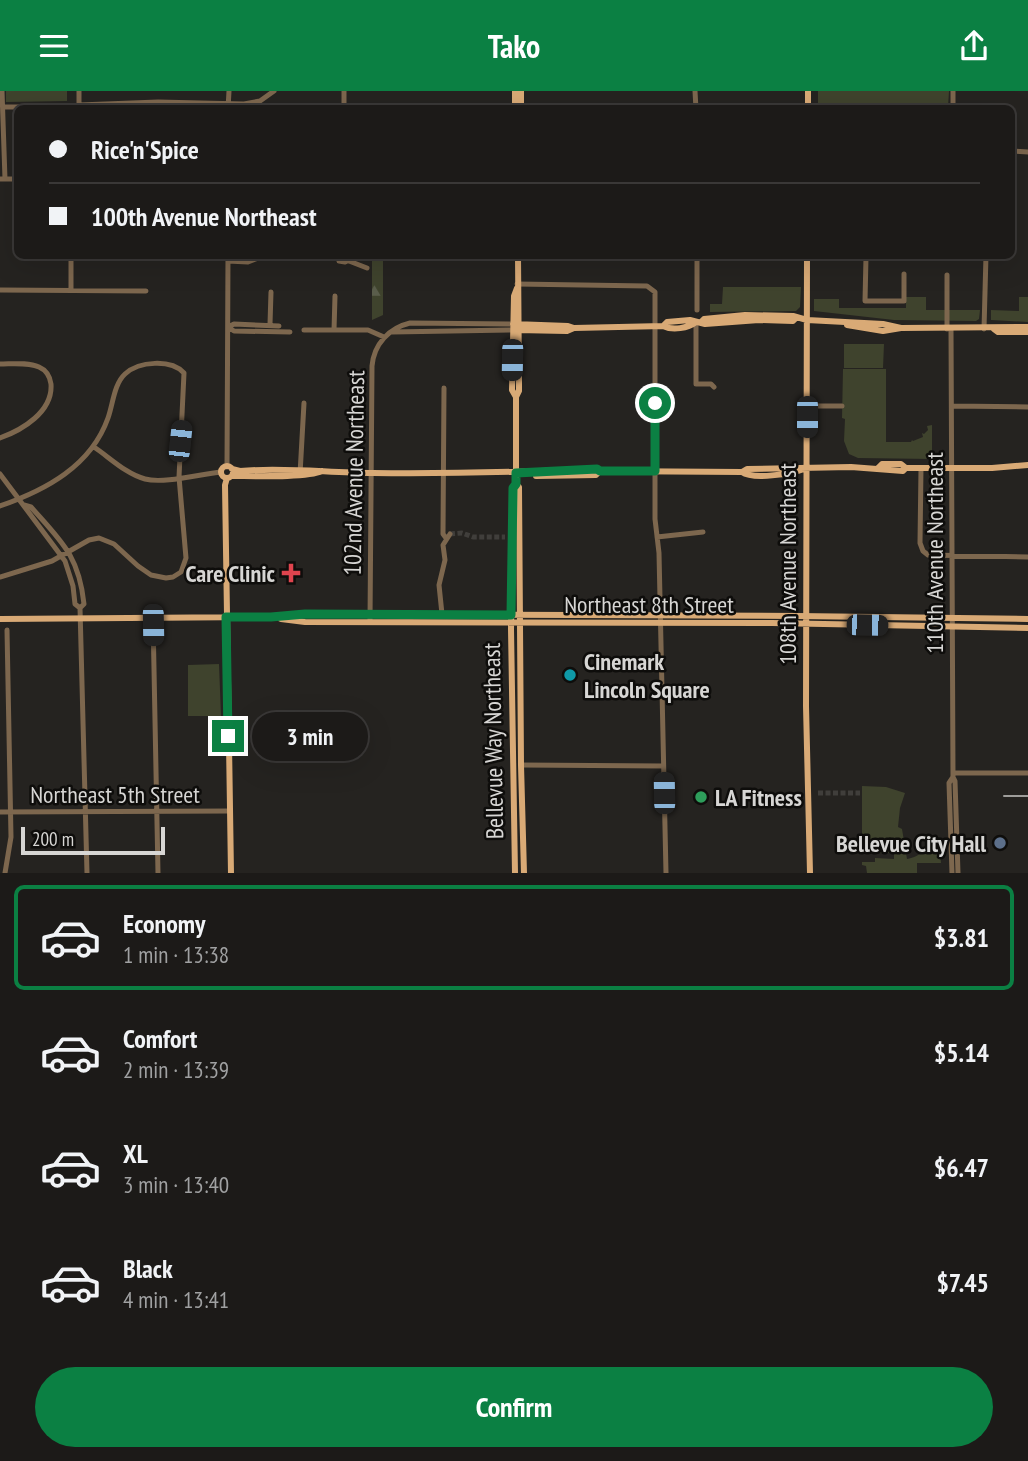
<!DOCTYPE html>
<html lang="en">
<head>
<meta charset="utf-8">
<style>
  body { margin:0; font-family:"PT Sans Narrow",sans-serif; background:#252321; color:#f1f3f6; height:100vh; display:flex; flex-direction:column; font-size:26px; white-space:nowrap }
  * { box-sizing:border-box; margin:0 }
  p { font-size:23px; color:#a0a1a2 }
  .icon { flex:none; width:38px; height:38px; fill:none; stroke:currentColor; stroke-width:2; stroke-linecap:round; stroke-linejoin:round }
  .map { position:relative; height:782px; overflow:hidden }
  .side { display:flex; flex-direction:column; background:#1c1a18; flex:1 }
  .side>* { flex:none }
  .banner { position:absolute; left:14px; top:14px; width:1001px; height:154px; border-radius:10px; box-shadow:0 7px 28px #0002,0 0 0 2px #3a3837; display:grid; align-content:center; height:154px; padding:0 35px; background:#1c1a18 }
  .scale { position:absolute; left:21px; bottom:18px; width:144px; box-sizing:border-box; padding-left:7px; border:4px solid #d7d6d4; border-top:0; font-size:19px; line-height:24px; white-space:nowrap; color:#d7d6d4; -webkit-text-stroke:5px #0e0d0b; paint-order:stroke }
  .end { position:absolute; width:32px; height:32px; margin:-16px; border:9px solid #0b8043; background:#fff; box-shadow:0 0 0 4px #fff }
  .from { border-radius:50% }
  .bubble { position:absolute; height:49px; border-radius:24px; background:#1c1a18; box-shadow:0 7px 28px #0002,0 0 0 2px #3a3837; font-size:23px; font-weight:800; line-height:49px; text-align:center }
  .car { position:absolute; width:21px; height:42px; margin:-21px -10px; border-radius:9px; box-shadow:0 0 5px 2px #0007; background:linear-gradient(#222 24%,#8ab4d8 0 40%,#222 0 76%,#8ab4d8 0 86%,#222 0) }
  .banner b { display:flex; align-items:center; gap:24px; height:66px; font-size:26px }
  .banner b+b { border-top:2px solid #3a3837 }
  .banner i { width:18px; height:18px; background:#f1f3f6 }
  ul { padding:12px 0 0; list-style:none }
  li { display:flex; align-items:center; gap:21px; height:105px; margin:0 14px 10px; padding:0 21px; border:4px solid transparent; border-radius:10px }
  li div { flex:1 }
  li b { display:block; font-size:26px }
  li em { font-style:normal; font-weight:800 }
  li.selected { border-color:#0b8043 }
  li>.icon { width:63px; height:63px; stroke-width:1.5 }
  .cta { display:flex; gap:14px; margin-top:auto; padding:14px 35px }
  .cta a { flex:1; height:80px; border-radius:42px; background:#0b8043; color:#fff; font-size:28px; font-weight:800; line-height:80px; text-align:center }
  header { display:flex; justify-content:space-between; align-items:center; height:91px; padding:0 35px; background:#0b8043; color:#fff; font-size:32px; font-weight:800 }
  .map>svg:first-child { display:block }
  .forest { fill:url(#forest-firs) }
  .park { fill:#3f432d }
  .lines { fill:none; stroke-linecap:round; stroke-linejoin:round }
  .minor-tunnel { stroke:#403e3b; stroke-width:5; stroke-dasharray:5 2.5; stroke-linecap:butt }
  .minor { stroke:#7d674e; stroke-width:5 }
  .major { stroke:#d9aa76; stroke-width:6 }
  .tram { stroke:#9e9d9a; stroke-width:2 }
  .route { stroke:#0b8043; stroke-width:9 }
  .health-dot { fill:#e0444e; stroke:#0e0d0b; stroke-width:2.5 }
  .culture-dot { fill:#0f9aa8; stroke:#0e0d0b; stroke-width:2.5 }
  .leisure-dot { fill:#2e9e5b; stroke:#0e0d0b; stroke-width:2.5 }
  .service-dot { fill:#5c6f8a; stroke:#0e0d0b; stroke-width:2.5 }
  .labels { text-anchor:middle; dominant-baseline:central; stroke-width:5; stroke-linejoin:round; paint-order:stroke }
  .street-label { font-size:24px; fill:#d7d6d4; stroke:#0e0d0b }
  .poi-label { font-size:24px; font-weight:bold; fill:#d7d6d4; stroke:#0e0d0b; text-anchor:end }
</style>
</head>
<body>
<header><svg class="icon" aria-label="menu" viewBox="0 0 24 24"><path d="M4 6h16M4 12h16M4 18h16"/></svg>Tako<svg class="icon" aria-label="share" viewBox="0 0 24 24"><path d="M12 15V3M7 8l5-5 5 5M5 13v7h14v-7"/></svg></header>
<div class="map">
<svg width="1028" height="782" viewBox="0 0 1028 782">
  <defs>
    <pattern id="forest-firs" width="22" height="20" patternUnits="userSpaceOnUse" patternTransform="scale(1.75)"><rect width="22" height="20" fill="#3f432d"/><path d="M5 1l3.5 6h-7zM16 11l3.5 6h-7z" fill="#5a5d4b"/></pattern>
  </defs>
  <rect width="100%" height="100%" fill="#252320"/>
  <path class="forest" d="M372,165H383V224L372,229Z"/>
  <path class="park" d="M6,0H67V10L6,11Z
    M818,0H949L948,17H818Z
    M723,196H801L800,216L796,220L710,221V213H722Z
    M906,206H926V219H980L979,228L976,230L894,229L814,220V208H839V217H906Z
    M1019,206H1028V231L991,229V219L1019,220Z
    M844,253H884L883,277H844Z
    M843,278H886V351H911L912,349L913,350L923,346L922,342L924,343L928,339L927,335L932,334V368L858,367L849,363L844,350L845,328L842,327Z
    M219,573L221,625H188V574Z
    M862,695L886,696L905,702L900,717L898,736L902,738L907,768C921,766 928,754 945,753L944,760H940L941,772H917V782H867L866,775L862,774V771H875V767L894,768V762H875V754L864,755L858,761L854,760L855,757L858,756L859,747H862Z"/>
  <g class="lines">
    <path class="minor-tunnel" d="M450,443L462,442L473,446H505
      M818,702H860"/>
    <path class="minor" d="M2,0L5,88
      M79,0V14
      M344,0V18
      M695,0L696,18
      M953,0V18
      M4,16H72L79,14L158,11L244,13L260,10L274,0
      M228,18L229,0
      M1012,60L1028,61
      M0,88H18
      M338,164L339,170L345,171L351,168L350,164
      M807,165L866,166L865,210H904V183
      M228,170L248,171L266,164
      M349,170L367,177
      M947,184V238
      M517,193L647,195L655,201V428L659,462L666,782
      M0,199L146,200
      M71,199V164
      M697,219V164
      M696,231V293H711L714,296
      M270,233L271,201
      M228,236L234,240L290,241
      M228,236L234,233L279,235
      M951,238L953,686L955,690L958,782
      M984,238L986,164
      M304,239H368L384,246
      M334,239L335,205
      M392,241L513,239
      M0,273C12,273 28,271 39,276C46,279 50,286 51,293C53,321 22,339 0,347
      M444,297L443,443L446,447
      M807,315H842
      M952,315L1028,316
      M94,356C109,366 126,383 145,388C164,393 200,383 221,381
      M227,376L228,164
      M921,377L920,452L923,460L928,464L1028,466
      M0,383L65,470L73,495L75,513L80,517
      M300,383L304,312
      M24,414L31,416C62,451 79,465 84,513L80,517L87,782
      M0,415C46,399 91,375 108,327C113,313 114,293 125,283C139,270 171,268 184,282L179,386L186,467L181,481L173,486L166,487L151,484L138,475L114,453L99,447L89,449L52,470L0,486
      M657,446L703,441
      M442,523L439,494L445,469L443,454L450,443
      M153,527L158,782
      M370,531L372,275C374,253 389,237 410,232L513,233
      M521,674L663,675
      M953,682H1028
      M0,721L230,720
      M5,782L11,746L7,539
      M952,782L949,692L953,686"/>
    <path class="major" d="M808,0V18
      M515,18V0
      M521,18V0
      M807,164L806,615L810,782
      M517,197L514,205L512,299L516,306V393L519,396L521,674L524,782
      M701,231L704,228L745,224L793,225L807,229L883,233L901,237
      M513,233L568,235L574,237L663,235C673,240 688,237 696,231
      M847,234L883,240L901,237L1028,236
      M663,235L667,231L690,229L705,233L759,229L793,230L796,227
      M994,238L998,241H1028
      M517,239L567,240L574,237
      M516,306L519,300V293L518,164
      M221 381a6 6 0 1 1 12 0a6 6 0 1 1-12 0Z
      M878,377L882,373H901L906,377
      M907,377H992L1028,374
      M232,378L240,380C285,376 329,382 373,382C449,383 522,381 597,378L600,380L742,381L747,378L851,376L903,380L906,377
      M742,381C753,389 791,383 804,378
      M232,385C252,385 307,387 322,380
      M536,385L596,384L600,380
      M227,387L225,394L231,782
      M0,528L271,526L305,523L797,525L1028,528
      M281,528L305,531L772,532L1028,537
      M515,782L511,538L513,397L516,393"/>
    <path class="tram" d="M1004,705H1028"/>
  </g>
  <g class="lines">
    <path class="route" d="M228,645L226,526H271L305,523L511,524L513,397L516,393V382L597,378L600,380H655V312"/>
  </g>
  <path class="health-dot" d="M287.5 471.5h7v7h7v7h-7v7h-7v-7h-7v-7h7z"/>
  <circle class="culture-dot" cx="570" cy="584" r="7"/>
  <circle class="leisure-dot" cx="701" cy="706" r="7"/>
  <circle class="service-dot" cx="1000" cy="752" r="7"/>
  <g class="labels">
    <g class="street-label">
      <text transform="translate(354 382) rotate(-89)">102nd Avenue Northeast</text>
      <text transform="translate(934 462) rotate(-90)">110th Avenue Northeast</text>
      <text transform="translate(787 473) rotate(-90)">108th Avenue Northeast</text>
      <text x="649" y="513">Northeast 8th Street</text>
      <text transform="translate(493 650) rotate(-91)">Bellevue Way Northeast</text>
      <text x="115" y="703">Northeast 5th Street</text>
    </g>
    <g class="poi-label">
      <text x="275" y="482">Care Clinic</text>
      <text x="584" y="570" text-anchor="start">Cinemark<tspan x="584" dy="28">Lincoln Square</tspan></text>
      <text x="715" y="706" text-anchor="start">LA Fitness</text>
      <text x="986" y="752">Bellevue City Hall</text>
    </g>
  </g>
</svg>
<div class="scale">200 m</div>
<i class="end from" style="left:655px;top:312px"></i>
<i class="end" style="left:228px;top:645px"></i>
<div class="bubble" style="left:252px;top:621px;width:116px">3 min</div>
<i class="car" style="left:512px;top:269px;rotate:181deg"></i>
<i class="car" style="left:807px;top:326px;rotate:180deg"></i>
<i class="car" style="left:180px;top:350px;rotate:6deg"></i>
<i class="car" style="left:153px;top:534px;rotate:179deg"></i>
<i class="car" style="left:867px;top:534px;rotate:91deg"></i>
<i class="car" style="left:664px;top:702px;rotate:359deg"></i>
<div class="banner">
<b><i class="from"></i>Rice'n'Spice</b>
<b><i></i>100th Avenue Northeast</b>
</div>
</div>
<section class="side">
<ul>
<li class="selected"><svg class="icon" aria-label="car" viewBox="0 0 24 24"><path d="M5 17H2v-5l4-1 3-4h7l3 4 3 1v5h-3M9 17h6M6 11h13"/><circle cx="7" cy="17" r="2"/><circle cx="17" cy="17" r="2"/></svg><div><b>Economy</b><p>1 min · 13:38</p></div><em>$3.81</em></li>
<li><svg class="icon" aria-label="car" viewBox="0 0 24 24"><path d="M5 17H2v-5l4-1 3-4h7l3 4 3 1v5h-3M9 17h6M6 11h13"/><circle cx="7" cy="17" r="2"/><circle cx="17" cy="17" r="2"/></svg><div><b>Comfort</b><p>2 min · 13:39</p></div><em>$5.14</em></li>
<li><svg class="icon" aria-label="car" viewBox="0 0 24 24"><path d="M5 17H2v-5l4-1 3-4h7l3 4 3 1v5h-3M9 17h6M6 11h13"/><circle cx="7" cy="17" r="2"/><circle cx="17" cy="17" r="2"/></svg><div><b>XL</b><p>3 min · 13:40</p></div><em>$6.47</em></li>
<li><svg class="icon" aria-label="car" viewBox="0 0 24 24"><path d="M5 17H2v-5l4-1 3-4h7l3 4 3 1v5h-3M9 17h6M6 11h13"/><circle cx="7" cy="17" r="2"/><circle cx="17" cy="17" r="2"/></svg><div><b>Black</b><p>4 min · 13:41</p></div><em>$7.45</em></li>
</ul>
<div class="cta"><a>Confirm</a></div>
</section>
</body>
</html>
